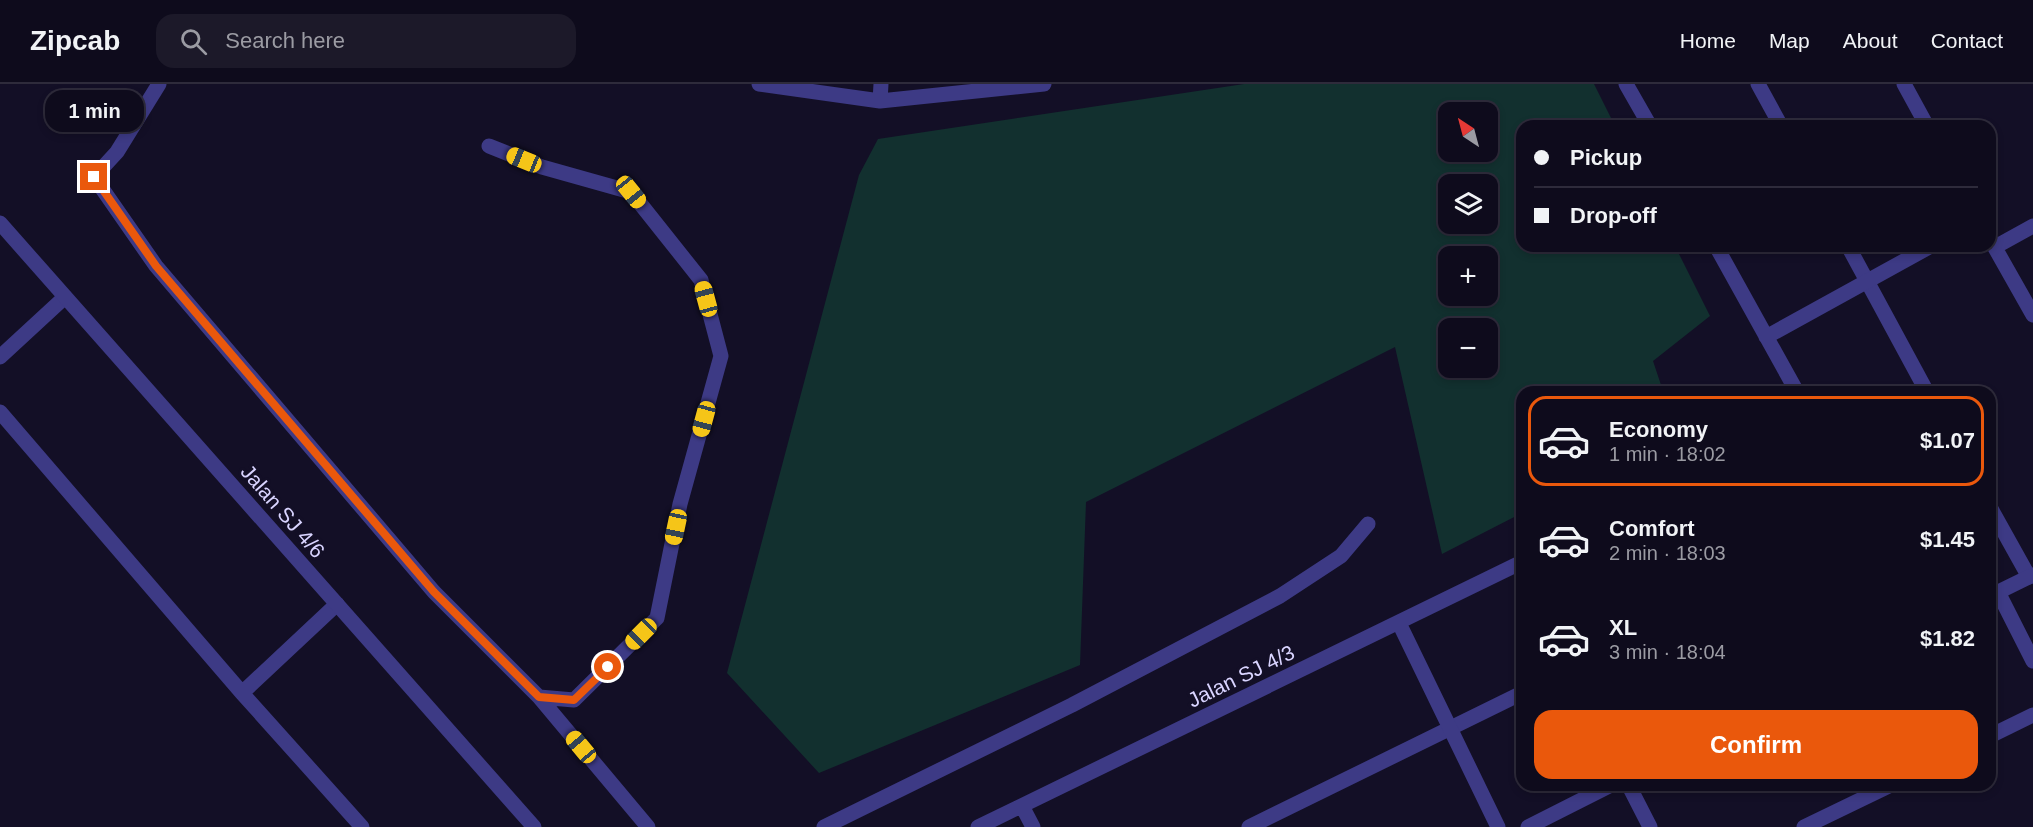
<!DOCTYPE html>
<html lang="en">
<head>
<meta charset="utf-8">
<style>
  body { margin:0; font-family:Arial,sans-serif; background:#1c1929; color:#f1f3f6; height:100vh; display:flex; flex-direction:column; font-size:22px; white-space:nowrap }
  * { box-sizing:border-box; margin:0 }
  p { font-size:20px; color:#9b9ba3 }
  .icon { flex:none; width:33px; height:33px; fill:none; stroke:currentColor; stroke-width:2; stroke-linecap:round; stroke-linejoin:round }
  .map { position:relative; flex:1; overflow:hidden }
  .drawer { position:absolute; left:1516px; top:302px; width:480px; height:405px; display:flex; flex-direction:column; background:#0e0b1c; border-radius:18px; box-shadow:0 3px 9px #0003,0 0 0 2px #2e2b3b }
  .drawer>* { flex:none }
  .hud { position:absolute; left:1516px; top:36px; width:480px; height:132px; border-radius:18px; box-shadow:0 3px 9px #0003,0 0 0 2px #2e2b3b; display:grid; align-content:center; height:132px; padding:0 18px; background:#0e0b1c }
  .needle { width:39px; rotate:324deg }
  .fabs { position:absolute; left:1438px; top:18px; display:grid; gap:12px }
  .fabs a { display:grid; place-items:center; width:60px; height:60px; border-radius:12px; background:#0e0b1c; box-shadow:0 3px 9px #0003,0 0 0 2px #2e2b3b; font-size:30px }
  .end { position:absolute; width:27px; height:27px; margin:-14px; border:8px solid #ea580c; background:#fff; box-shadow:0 0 0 3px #fff }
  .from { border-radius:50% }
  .bubble { position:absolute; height:42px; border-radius:18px; background:#0e0b1c; box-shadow:0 3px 9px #0003,0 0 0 2px #2e2b3b; font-size:20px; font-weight:800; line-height:42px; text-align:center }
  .car { position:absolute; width:18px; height:36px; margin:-18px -9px; border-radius:8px; box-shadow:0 0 4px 2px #0007; background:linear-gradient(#f5c518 24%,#345 0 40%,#f5c518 0 76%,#345 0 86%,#f5c518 0) }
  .hud b { display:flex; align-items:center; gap:21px; height:57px; font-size:22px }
  .hud b+b { border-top:2px solid #2e2b3b }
  .hud i { width:15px; height:15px; background:#f1f3f6 }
  ul { padding:10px 0 0; list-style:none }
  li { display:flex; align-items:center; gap:18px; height:90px; margin:0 12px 9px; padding:0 6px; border:3px solid transparent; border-radius:18px }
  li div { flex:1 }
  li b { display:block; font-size:22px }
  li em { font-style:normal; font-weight:800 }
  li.current { border-color:#ea580c }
  li>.icon { width:54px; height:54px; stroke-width:1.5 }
  .button { display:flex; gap:12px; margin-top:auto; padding:12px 18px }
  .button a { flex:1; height:69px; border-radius:18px; background:#ea580c; color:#fff; font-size:24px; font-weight:800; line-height:69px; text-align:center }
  header { display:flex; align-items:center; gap:36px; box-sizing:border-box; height:84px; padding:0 30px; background:#0e0b1c; border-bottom:2px solid #2e2b3b }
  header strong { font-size:28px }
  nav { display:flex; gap:33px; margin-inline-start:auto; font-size:21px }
  .search { width:420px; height:54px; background:#1c1929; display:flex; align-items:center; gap:15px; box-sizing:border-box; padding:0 21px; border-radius:18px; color:#9b9ba3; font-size:22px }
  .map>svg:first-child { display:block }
  .green { fill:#12302f; fill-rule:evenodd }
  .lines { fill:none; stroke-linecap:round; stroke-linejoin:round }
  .lane { stroke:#3d3a85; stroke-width:15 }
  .street { stroke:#3d3a85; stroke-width:15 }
  .route { stroke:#ea580c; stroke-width:8 }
  .labels { text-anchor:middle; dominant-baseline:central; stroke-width:6; stroke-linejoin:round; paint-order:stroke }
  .street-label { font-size:21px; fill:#d9d4ff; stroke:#130f26 }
</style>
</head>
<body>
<header>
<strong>Zipcab</strong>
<div class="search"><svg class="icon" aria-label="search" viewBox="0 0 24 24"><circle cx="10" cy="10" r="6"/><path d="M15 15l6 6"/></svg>Search here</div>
<nav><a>Home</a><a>Map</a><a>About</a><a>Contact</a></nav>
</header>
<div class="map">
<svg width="2033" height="743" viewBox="0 0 2033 743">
  <rect width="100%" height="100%" fill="#130f26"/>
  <path class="green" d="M1244,0H1594L1615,42H1522V162H1675L1710,232L1653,277L1663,307L1522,308V429L1442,470L1395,263L1086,418L1080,581L819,689L727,589L859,91L878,55ZM1449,28H1488V68H1449ZM1449,100H1488V140H1449ZM1449,172H1488V212H1449ZM1449,244H1488V284H1449Z"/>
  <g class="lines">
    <path class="lane" d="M159,0L117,68L94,93L156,182L434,508L539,613L574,616L657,534L680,420L721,272L701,196L631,108L542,83L489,62
      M1758,0L1781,42
      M1848,162L1927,308
      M0,273L65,213
      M0,328L242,609L362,743
      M1990,423L2029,493
      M242,609L337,520
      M539,613L648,743
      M1990,652L2033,631
      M824,743L1072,621L1280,512L1341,472L1368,440
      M1249,743L1522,609
      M1804,743L1893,700"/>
    <path class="street" d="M759,0L880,17L1044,0
      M1626,0L1650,42
      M1904,0L1927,42
      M880,17L881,0
      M0,139L534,743
      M1990,155L2033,231
      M1716,162L1797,308
      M1995,163L2033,142
      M1766,253L1931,162
      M1998,508L2033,577
      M1990,512L2033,491
      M1399,539L1498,743
      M1628,700L1650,743
      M1022,722L1033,743
      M978,743L1522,478
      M1528,743L1613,700"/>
  </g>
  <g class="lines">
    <path class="route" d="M94,93L156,182L434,508L539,613L574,616L608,583"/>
  </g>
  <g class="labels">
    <g class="street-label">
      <text transform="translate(283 427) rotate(49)">Jalan SJ 4/6</text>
      <text transform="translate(1241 592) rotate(-26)">Jalan SJ 4/3</text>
    </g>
  </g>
</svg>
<div class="fabs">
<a><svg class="needle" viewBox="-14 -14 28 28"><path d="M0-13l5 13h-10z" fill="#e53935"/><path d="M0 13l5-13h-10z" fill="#9b9ba3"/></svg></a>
<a><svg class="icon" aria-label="layers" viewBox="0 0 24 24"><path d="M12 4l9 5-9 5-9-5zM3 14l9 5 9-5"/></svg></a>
<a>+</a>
<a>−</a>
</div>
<i class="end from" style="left:608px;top:583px"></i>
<i class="end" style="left:94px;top:93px"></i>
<div class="bubble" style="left:45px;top:6px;width:99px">1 min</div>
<i class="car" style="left:524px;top:76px;rotate:292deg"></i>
<i class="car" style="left:631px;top:108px;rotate:141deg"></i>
<i class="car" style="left:706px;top:215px;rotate:345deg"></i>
<i class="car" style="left:704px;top:335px;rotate:195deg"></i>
<i class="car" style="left:676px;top:443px;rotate:192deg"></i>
<i class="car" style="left:641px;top:550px;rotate:225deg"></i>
<i class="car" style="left:581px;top:663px;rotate:320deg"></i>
<div class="hud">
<b><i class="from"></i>Pickup</b>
<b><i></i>Drop-off</b>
</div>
<section class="drawer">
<ul>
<li class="current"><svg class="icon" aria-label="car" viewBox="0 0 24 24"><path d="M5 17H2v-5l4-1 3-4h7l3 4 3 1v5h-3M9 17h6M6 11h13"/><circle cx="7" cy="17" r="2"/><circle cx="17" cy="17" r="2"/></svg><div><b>Economy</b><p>1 min · 18:02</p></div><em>$1.07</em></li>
<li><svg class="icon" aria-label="car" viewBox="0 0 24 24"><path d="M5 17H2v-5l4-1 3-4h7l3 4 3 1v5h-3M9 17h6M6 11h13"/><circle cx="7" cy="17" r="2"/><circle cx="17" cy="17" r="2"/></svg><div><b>Comfort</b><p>2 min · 18:03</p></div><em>$1.45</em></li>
<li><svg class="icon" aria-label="car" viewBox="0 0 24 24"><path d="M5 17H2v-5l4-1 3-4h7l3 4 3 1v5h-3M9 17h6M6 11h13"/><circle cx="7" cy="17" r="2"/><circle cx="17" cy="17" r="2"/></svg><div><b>XL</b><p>3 min · 18:04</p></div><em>$1.82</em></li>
</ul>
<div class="button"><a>Confirm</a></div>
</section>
</div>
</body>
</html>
